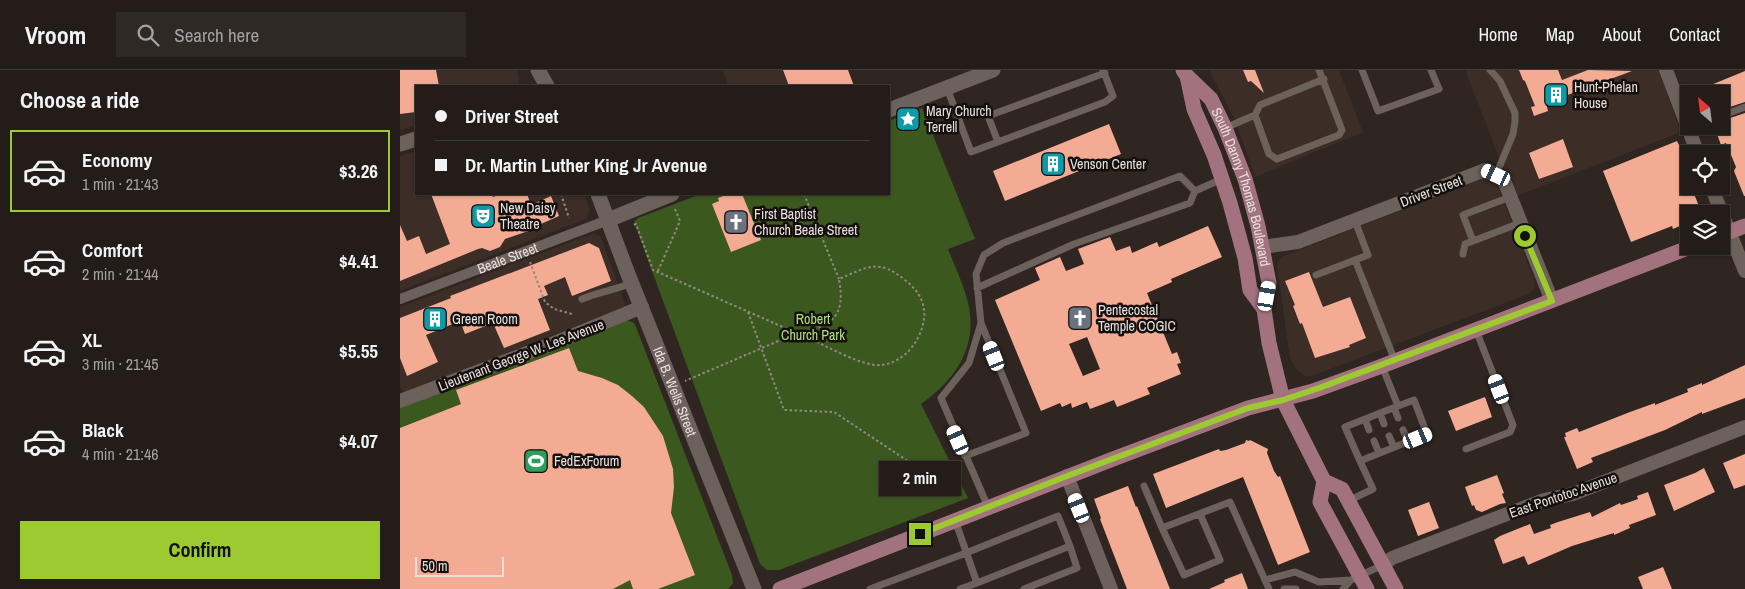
<!DOCTYPE html>
<html lang="en">
<head>
<meta charset="utf-8">
<style>
  body { margin:0; font-family:"Archivo Narrow",sans-serif; background:#2f2926; color:#f1f3f6; height:100vh; display:flex; flex-direction:column; font-size:19px; white-space:nowrap }
  * { box-sizing:border-box; margin:0 }
  p { font-size:16px; color:#a3a1a2 }
  .icon { flex:none; width:28px; height:28px; fill:none; stroke:currentColor; stroke-width:2; stroke-linecap:round; stroke-linejoin:round }
  .map { position:relative; flex:1; overflow:hidden }
  .side { display:flex; flex-direction:column; background:#231c19; width:400px }
  .side>* { flex:none }
  .hud { position:absolute; left:15px; top:15px; width:475px; height:110px; border-radius:0px; box-shadow:0 1px 4px #0004,0 0 0 1px #403a38; display:grid; align-content:center; height:110px; padding:0 20px; background:#231c19 }
  .needle { width:32px; rotate:332deg }
  .buttons { position:absolute; left:1280px; top:15px; display:grid; gap:10px }
  .buttons a { display:grid; place-items:center; width:50px; height:50px; border-radius:0px; background:#231c19; box-shadow:0 1px 4px #0004,0 0 0 1px #403a38; font-size:25px }
  .scale { position:absolute; left:15px; bottom:12px; width:89px; box-sizing:border-box; padding-left:5px; border:2px solid #e7e0de; border-top:0; font-size:14px; line-height:18px; white-space:nowrap; color:#e7e0de; -webkit-text-stroke:4px #140f0d; paint-order:stroke }
  .end { position:absolute; width:22px; height:22px; margin:-11px; border:6px solid #9dca30; background:#111; box-shadow:0 0 0 2px #111 }
  .from { border-radius:50% }
  .bubble { position:absolute; height:35px; border-radius:0px; background:#231c19; box-shadow:0 1px 4px #0004,0 0 0 1px #403a38; font-size:16px; font-weight:700; line-height:35px; text-align:center }
  .car { position:absolute; width:15px; height:30px; margin:-15px -8px; border-radius:6px; box-shadow:0 0 4px 1px #0007; background:linear-gradient(#fff 24%,#345 0 40%,#fff 0 76%,#345 0 86%,#fff 0) }
  .hud b { display:flex; align-items:center; gap:18px; height:48px; font-size:19px }
  .hud b+b { border-top:1px solid #403a38 }
  .hud i { width:12px; height:12px; background:#f1f3f6 }
  ul { padding:0; list-style:none }
  li { display:flex; align-items:center; gap:15px; height:82px; margin:0 10px 8px; padding:0 10px; border:2px solid transparent; border-radius:0px }
  li div { flex:1 }
  li b { display:block; font-size:19px }
  li em { font-style:normal; font-weight:700 }
  li.on { border-color:#9dca30 }
  li>.icon { width:45px; height:45px; stroke-width:1.5 }
  h2 { padding:0 20px; font-size:22px; line-height:60px }
  .primary-button { display:flex; gap:10px; margin-top:auto; padding:10px 20px }
  .primary-button a { flex:1; height:58px; border-radius:0px; background:#9dca30; color:#111; font-size:20px; font-weight:700; line-height:58px; text-align:center }
  header { display:flex; align-items:center; gap:30px; box-sizing:border-box; height:70px; padding:0 25px; background:#231c19; border-bottom:1px solid #403a38 }
  header strong { font-size:24px }
  nav { display:flex; gap:28px; margin-inline-start:auto; font-size:18px }
  .search { width:350px; height:45px; background:#2f2926; display:flex; align-items:center; gap:12px; box-sizing:border-box; padding:0 18px; border-radius:0px; color:#a3a1a2; font-size:19px }
  main { display:flex; flex:1; min-height:0 }
  .map>svg:first-child { display:block }
  .built { fill:#3c2d26 }
  .green { fill:#3b581f }
  .building { fill:#f4ab93; fill-rule:evenodd }
  .lines { fill:none; stroke-linecap:round; stroke-linejoin:round }
  .path { stroke:#918885; stroke-width:2; stroke-dasharray:2.5 2.5; stroke-linecap:butt }
  .service { stroke:#6d615c; stroke-width:7 }
  .pedestrian { stroke:#6d615c; stroke-width:10 }
  .minor { stroke:#6d615c; stroke-width:14 }
  .tertiary { stroke:#6d615c; stroke-width:15 }
  .primary { stroke:#a2737f; stroke-width:15 }
  .route { stroke:#9dca30; stroke-width:6 }
  .labels { text-anchor:middle; dominant-baseline:central; stroke-width:5; stroke-linejoin:round; paint-order:stroke }
  .poi-label { font-size:14px; fill:#e7e0de; stroke:#140f0d; text-anchor:start }
  .street-label { font-size:14px; fill:#e7e0de; stroke:#140f0d }
  .park-label { font-size:14px; fill:#abe279; stroke:#140f0d }
</style>
</head>
<body>
<header>
<strong>Vroom</strong>
<div class="search"><svg class="icon" aria-label="search" viewBox="0 0 24 24"><circle cx="10" cy="10" r="6"/><path d="M15 15l6 6"/></svg>Search here</div>
<nav><a>Home</a><a>Map</a><a>About</a><a>Contact</a></nav>
</header>
<main>
<section class="side">
<h2>Choose a ride</h2>
<ul>
<li class="on"><svg class="icon" aria-label="car" viewBox="0 0 24 24"><path d="M5 17H2v-5l4-1 3-4h7l3 4 3 1v5h-3M9 17h6M6 11h13"/><circle cx="7" cy="17" r="2"/><circle cx="17" cy="17" r="2"/></svg><div><b>Economy</b><p>1 min · 21:43</p></div><em>$3.26</em></li>
<li><svg class="icon" aria-label="car" viewBox="0 0 24 24"><path d="M5 17H2v-5l4-1 3-4h7l3 4 3 1v5h-3M9 17h6M6 11h13"/><circle cx="7" cy="17" r="2"/><circle cx="17" cy="17" r="2"/></svg><div><b>Comfort</b><p>2 min · 21:44</p></div><em>$4.41</em></li>
<li><svg class="icon" aria-label="car" viewBox="0 0 24 24"><path d="M5 17H2v-5l4-1 3-4h7l3 4 3 1v5h-3M9 17h6M6 11h13"/><circle cx="7" cy="17" r="2"/><circle cx="17" cy="17" r="2"/></svg><div><b>XL</b><p>3 min · 21:45</p></div><em>$5.55</em></li>
<li><svg class="icon" aria-label="car" viewBox="0 0 24 24"><path d="M5 17H2v-5l4-1 3-4h7l3 4 3 1v5h-3M9 17h6M6 11h13"/><circle cx="7" cy="17" r="2"/><circle cx="17" cy="17" r="2"/></svg><div><b>Black</b><p>4 min · 21:46</p></div><em>$4.07</em></li>
</ul>
<div class="primary-button"><a>Confirm</a></div>
</section>
<div class="map">
<svg width="1345" height="519" viewBox="0 0 1345 519">
  <rect width="100%" height="100%" fill="#2f2521"/>
  <path class="built" d="M0,0H117L119,12L117,16H16V55L0,60Z
    M323,0H382L389,16H328Z
    M809,0H939L963,62L855,107L835,50Z
    M1065,0H1258L1281,62L1117,126L1099,87Z
    M16,81V124H184L190,140L189,144L186,149L0,221V86Z
    M1087,107L1092,109L1097,114L1135,212L1134,218L1131,223L912,306H905L897,300L890,288L887,268L877,195L881,187Z
    M194,163L200,166L202,170L226,236L11,321L5,322L2,321L0,316V237Z"/>
  <path class="green" d="M522,38L575,169L548,179C555,197 565,217 569,237C577,279 554,311 521,334L568,428L379,500H367L360,494L234,152L238,148L301,124H489V51Z
    M226,250L234,253L236,257L332,505L333,513L328,519H0V337Z"/>
  <path class="building" d="M0,0H36L39,16H16V42L0,44Z
    M383,0H448L454,16H389Z
    M843,0H855L864,23L851,11L848,12Z
    M1119,0H1158L1162,10L1188,0L1232,1L1146,33L1148,41L1134,46L1131,37L1135,36L1125,11L1123,10Z
    M1345,1V32L1321,40V24H1289Z
    M1345,43V126H1344L1334,101L1336,97L1326,73L1321,75L1314,56H1321V51Z
    M709,54L721,84L605,131L593,101Z
    M1163,69L1173,97L1139,109L1129,83Z
    M1277,71L1280,77L1284,75L1289,89V116H1291L1302,144H1289V152L1273,159L1272,156L1231,172L1203,101Z
    M31,124H92L93,127L101,124H127L131,135L151,126L159,146L134,157V159L105,169L100,177L90,181L82,178L78,179L0,211V155L7,171L19,166L26,184L50,174Z
    M329,124H342L361,170L331,182L312,134L319,131L318,128Z
    M808,156L822,187L771,209L772,212L747,223L772,284L777,282L781,293L777,294L781,304L747,318L750,324L717,337L714,330L690,339L687,332L672,338L671,333L662,337L660,333L641,341L595,230L640,210L635,198L660,187L666,201L684,194L678,179L710,167L716,181L730,176L732,183L757,172L759,177ZM687,267L700,299L683,306L669,274Z
    M189,173L199,178L211,211L172,226L165,207L144,216L148,225L138,229L150,260L104,278L93,253L65,264L60,251L26,265L38,292L7,306L0,288V248L51,228L50,226Z
    M909,202L923,237L950,227L966,268L949,275L950,277L915,288L902,253L900,254L893,236L895,235L885,211Z
    M169,278L178,301L202,308L218,315L232,326L244,337L263,366L273,399L274,417L271,443L295,505L258,519H233L230,510L213,519H0V358L61,334L56,320Z
    M1345,295V328L1302,344V342L1265,360L1191,388L1193,392L1177,399L1164,367H1166L1165,363L1177,358L1179,362L1230,342L1255,333V335L1288,322L1287,319L1302,313V315Z
    M1085,327L1092,347L1056,361L1048,341Z
    M846,370L849,371L850,370L868,379L867,383L874,401L878,407L880,406L910,482L878,495L843,407L766,438L753,404L819,379L820,381L826,380L845,373Z
    M1345,384V415L1334,419L1323,393Z
    M1304,398L1315,422L1274,441L1264,415L1295,403Z
    M1097,405L1104,423L1102,424L1106,433L1100,434L1082,442L1076,440L1074,435L1072,436L1065,417Z
    M728,416L736,437L737,436L770,519H727L700,449L701,448L694,429Z
    M1248,422L1256,445L1229,455L1230,458L1214,465V463L1172,476L1128,495L1124,486L1103,494L1094,470L1100,466L1130,454L1134,464L1151,458L1150,455L1158,452L1190,442L1192,447L1220,433L1221,435L1238,429L1237,426Z
    M1029,432L1039,458L1018,466L1008,440Z
    M1263,497L1272,519H1243L1238,507Z
    M842,503L848,519H809L825,512L824,510Z"/>
  <g class="lines">
    <path class="path" d="M161,124L169,148
      M404,124L439,209
      M234,155L236,154L253,200C306,223 358,246 410,269C427,276 463,297 481,295C504,293 521,271 524,249C526,233 518,220 505,210C478,188 468,197 439,209C446,247 432,256 397,263L285,311
      M130,192L145,232L154,239L172,244
      M258,201L280,151L275,139
      M348,242L384,340L434,342L562,427"/>
    <path class="service" d="M919,0L942,60L939,65L877,89L869,84L855,45L860,35L924,9
      M962,0L978,41L1039,19L1031,0
      M1090,0L1100,11L1115,43V52L1113,64L1096,105
      M547,18L571,82L705,32L713,26L703,0
      M1321,46L1345,37
      M825,58L855,45
      M598,72L588,46L705,3
      M1110,127L1063,145L1073,171L1120,153
      M955,151L968,185L955,190L995,291
      M1063,184L1065,174L1073,171
      M916,205L955,190
      M577,218L674,174L790,133L795,121L822,109
      M182,229C198,222 215,220 232,213
      M581,253L569,293L541,328L588,437
      M982,296L998,336L1014,330L1027,364L960,391L945,357L998,336
      M994,338L998,348
      M980,343L984,354
      M965,349L969,360
      M1003,360L1008,371
      M989,366L994,377
      M974,371L979,383
      M1066,379L1110,362L1113,355L1076,260
      M565,386L626,363L581,253L576,204L584,185L603,173L780,106L795,121
      M744,416L762,458L830,432L869,519
      M948,431L973,419L960,391
      M555,450L577,513L560,519
      M762,458L784,505L820,490L800,444
      M865,510L895,502L919,512L951,510
      M470,519L566,483L658,446L670,476L577,513
      M624,519L677,498L670,476
      M884,519H896
      M943,519L951,510L959,506L983,495"/>
    <path class="pedestrian" id="s1" d="M0,229L208,150"/>
    <path class="minor" d="M1266,0L1298,84
      M1311,116L1345,201
      M862,177L898,172L1085,100L1103,108L1152,231
      M0,331L159,271L242,237
      M667,406L711,519
      M983,495L992,488L1144,430L1173,424L1345,357"/>
    <g class="tertiary">
      <path d="M138,0L147,16"/>
      <path d="M489,40L593,0"/>
      <path d="M0,74L16,69"/>
      <path id="s2" d="M198,124L228,204L354,519"/>
      <path d="M208,150L272,124"/>
    </g>
    <g class="primary">
      <path id="s3" d="M783,0L787,6L811,29L825,58L845,109L858,156L869,213L864,239L869,273L883,330L924,411L942,419L996,519"/>
      <path d="M787,6L794,39L814,85L830,133L845,188L850,220L864,239"/>
      <path d="M1321,165L1345,156"/>
      <path d="M924,411L920,432L967,519"/>
      <path d="M380,519L713,389L848,338L913,321L982,296L1293,176"/>
    </g>
  </g>
  <g class="lines">
    <path class="route" d="M520,464L667,406L848,338L883,330L919,318L1152,231L1125,166"/>
  </g>
  <defs>
    <g id="building-square" transform="scale(1.25)"><rect x="-9" y="-9" width="18" height="18" rx="4" fill="#0f9aa8" stroke="#140f0d"/><path d="M-4-6H4V6H1V3H-1V6H-4ZM-2.5-4.3h1.7v1.8h-1.7ZM.8-4.3h1.7v1.8H.8ZM-2.5-1h1.7V.8h-1.7ZM.8-1h1.7V.8H.8Z" fill="#fff"/></g>
    <g id="sight-square" transform="scale(1.25)"><rect x="-9" y="-9" width="18" height="18" rx="4" fill="#0f9aa8" stroke="#140f0d"/><path d="M0-6L1.8-2.2L6-1.7L2.9 1.2L3.7 5.4L0 3.3L-3.7 5.4L-2.9 1.2L-6-1.7L-1.8-2.2Z" fill="#fff"/></g>
    <g id="theatre-square" transform="scale(1.25)"><rect x="-9" y="-9" width="18" height="18" rx="4" fill="#0f9aa8" stroke="#140f0d"/><path d="M-5-5.5Q0-4 5-5.5V0Q5 5 0 6Q-5 5-5 0ZM-3.3-2.5H-1v1.5H-3.3ZM1-2.5H3.3v1.5H1ZM-2.8 1Q0 5.5 2.8 1Z" fill="#fff"/></g>
    <g id="church-square" transform="scale(1.25)"><rect x="-9" y="-9" width="18" height="18" rx="4" fill="#6b7280" stroke="#140f0d"/><path d="M-1.2-6h2.4v3.5h3.3v2.4h-3.3V6h-2.4V-.1h-3.3v-2.4h3.3Z" fill="#fff"/></g>
    <g id="stadium-square" transform="scale(1.25)"><rect x="-9" y="-9" width="18" height="18" rx="4" fill="#2e9e5b" stroke="#140f0d"/><path d="M0-5a6.5 5 0 1 0 0 10a6.5 5 0 1 0 0-10ZM-3.5-1.8h7v3.6h-7Z" fill="#fff"/></g>
  </defs>
  <g fill-rule="evenodd">
    <use href="#building-square" x="1156" y="25"/>
    <use href="#sight-square" x="508" y="49"/>
    <use href="#building-square" x="653" y="94"/>
    <use href="#theatre-square" x="83" y="146"/>
    <use href="#church-square" x="336" y="152"/>
    <use href="#church-square" x="680" y="248"/>
    <use href="#building-square" x="35" y="249"/>
    <use href="#stadium-square" x="136" y="391"/>
  </g>
  <g class="labels">
    <g class="poi-label">
      <text x="1174" y="17">Hunt-Phelan<tspan x="1174" dy="16">House</tspan></text>
      <text x="526" y="41">Mary Church<tspan x="526" dy="16">Terrell</tspan></text>
      <text x="670" y="94">Venson Center</text>
      <text x="100" y="138">New Daisy<tspan x="100" dy="16">Theatre</tspan></text>
      <text x="354" y="144">First Baptist<tspan x="354" dy="16">Church Beale Street</tspan></text>
      <text x="698" y="240">Pentecostal<tspan x="698" dy="16">Temple COGIC</tspan></text>
      <text x="52" y="249">Green Room</text>
      <text x="154" y="391">FedExForum</text>
    </g>
    <g class="street-label">
      <text stroke="none"><textPath href="#s3" startOffset="134">South Danny Thomas Boulevard</textPath></text>
      <text transform="translate(1031 121) rotate(-21)">Driver Street</text>
      <text stroke="none"><textPath href="#s1" startOffset="115">Beale Street</textPath></text>
      <text transform="translate(121 285) rotate(-21)">Lieutenant George W. Lee Avenue</text>
      <text stroke="none"><textPath href="#s2" startOffset="212">Ida B. Wells Street</textPath></text>
      <text transform="translate(1163 425) rotate(-19)">East Pontotoc Avenue</text>
    </g>
    <g class="park-label">
      <text x="413" y="249">Robert<tspan x="413" dy="16">Church Park</tspan></text>
    </g>
  </g>
</svg>
<div class="buttons">
<a><svg class="needle" viewBox="-14 -14 28 28"><path d="M0-13l5 13h-10z" fill="#e53935"/><path d="M0 13l5-13h-10z" fill="#a3a1a2"/></svg></a>
<a><svg class="icon" aria-label="locate" viewBox="0 0 24 24"><circle cx="12" cy="12" r="6"/><path d="M12 2v4M12 18v4M2 12h4M18 12h4"/></svg></a>
<a><svg class="icon" aria-label="layers" viewBox="0 0 24 24"><path d="M12 4l9 5-9 5-9-5zM3 14l9 5 9-5"/></svg></a>
</div>
<div class="scale">50 m</div>
<i class="end from" style="left:1125px;top:166px"></i>
<i class="end" style="left:520px;top:464px"></i>
<div class="bubble" style="left:479px;top:391px;width:82px">2 min</div>
<i class="car" style="left:1096px;top:105px;rotate:295deg"></i>
<i class="car" style="left:867px;top:226px;rotate:10deg"></i>
<i class="car" style="left:594px;top:286px;rotate:338deg"></i>
<i class="car" style="left:1099px;top:319px;rotate:339deg"></i>
<i class="car" style="left:1018px;top:368px;rotate:68deg"></i>
<i class="car" style="left:558px;top:370px;rotate:336deg"></i>
<i class="car" style="left:679px;top:438px;rotate:338deg"></i>
<div class="hud">
<b><i class="from"></i>Driver Street</b>
<b><i></i>Dr. Martin Luther King Jr Avenue</b>
</div>
</div>
</main>
</body>
</html>
